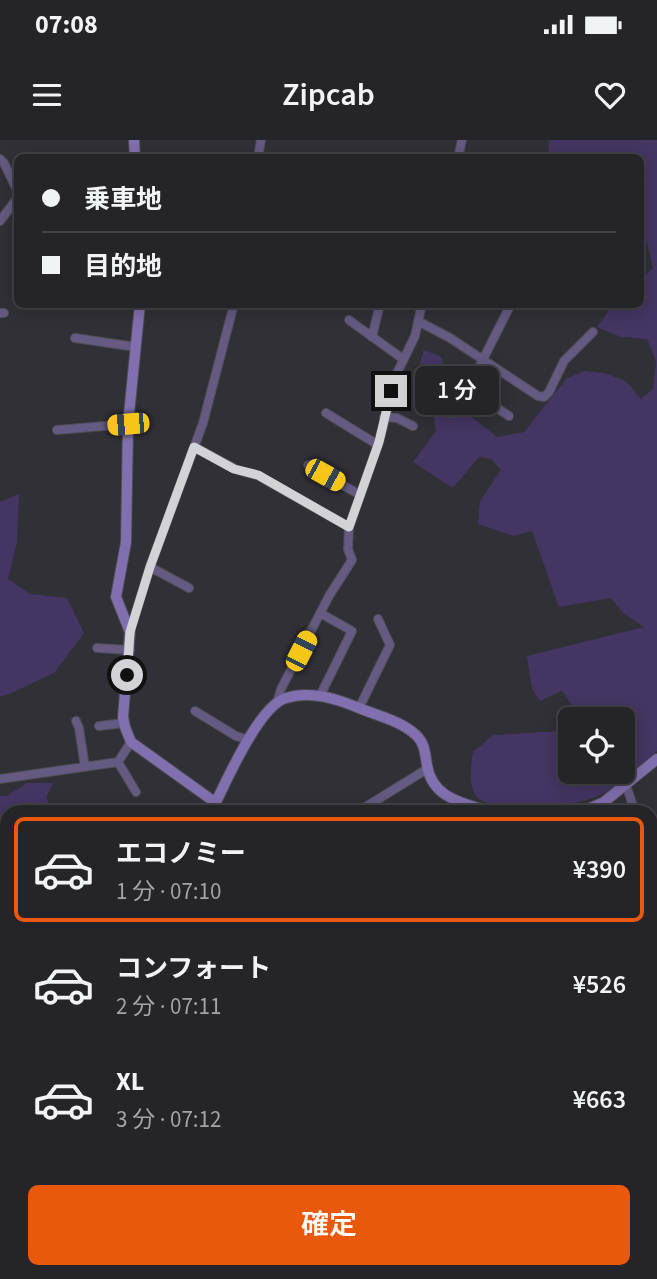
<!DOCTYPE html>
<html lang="ja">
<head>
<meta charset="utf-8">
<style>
  body { margin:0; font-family:"Source Sans 3","Noto Sans JP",sans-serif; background:#2d2c30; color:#f1f3f6; height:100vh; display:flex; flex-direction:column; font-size:26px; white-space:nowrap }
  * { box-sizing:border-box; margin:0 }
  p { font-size:23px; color:#a3a4a8 }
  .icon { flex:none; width:38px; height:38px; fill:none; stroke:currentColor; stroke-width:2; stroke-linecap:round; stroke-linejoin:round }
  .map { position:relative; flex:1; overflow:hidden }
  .panel { position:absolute; left:0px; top:665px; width:658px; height:474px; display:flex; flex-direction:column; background:#252428; border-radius:21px 21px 0 0; box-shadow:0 4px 18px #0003,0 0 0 2px #424145 }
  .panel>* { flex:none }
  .guide { position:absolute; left:14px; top:14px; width:630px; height:154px; border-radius:10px; box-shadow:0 4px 18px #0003,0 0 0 2px #424145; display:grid; align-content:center; height:154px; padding:0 28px; background:#252428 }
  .controls { position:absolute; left:558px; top:567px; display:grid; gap:14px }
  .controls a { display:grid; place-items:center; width:77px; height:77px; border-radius:10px; background:#252428; box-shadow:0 4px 18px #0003,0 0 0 2px #424145; font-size:35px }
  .end { position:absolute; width:32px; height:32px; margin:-16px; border:9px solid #d3d2d6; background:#111; box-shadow:0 0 0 4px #111 }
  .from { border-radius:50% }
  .bubble { position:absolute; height:49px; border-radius:10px; background:#252428; box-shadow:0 4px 18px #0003,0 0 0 2px #424145; font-size:23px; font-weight:600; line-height:49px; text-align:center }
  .car { position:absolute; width:21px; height:42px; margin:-21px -10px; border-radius:9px; box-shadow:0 0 5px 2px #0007; background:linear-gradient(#f5c518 24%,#345 0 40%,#f5c518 0 76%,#345 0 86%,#f5c518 0) }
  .guide b { display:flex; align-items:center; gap:24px; height:66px; font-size:26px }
  .guide b+b { border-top:2px solid #424145 }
  .guide i { width:18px; height:18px; background:#f1f3f6 }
  ul { padding:12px 0 0; list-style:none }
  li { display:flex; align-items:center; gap:21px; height:105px; margin:0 14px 10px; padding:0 14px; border:4px solid transparent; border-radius:10px }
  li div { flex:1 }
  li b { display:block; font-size:26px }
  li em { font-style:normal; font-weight:600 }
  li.selected { border-color:#ea580c }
  li>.icon { width:63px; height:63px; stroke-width:1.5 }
  .action { display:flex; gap:14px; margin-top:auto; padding:14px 28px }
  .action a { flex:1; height:80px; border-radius:10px; background:#ea580c; color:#fff; font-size:28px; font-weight:600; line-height:80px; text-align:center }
  .status { display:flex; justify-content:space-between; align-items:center; height:49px; padding:0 35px; background:#252428; direction:ltr }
  .status svg { height:19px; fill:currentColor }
  header { display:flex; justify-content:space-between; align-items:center; height:91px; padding:0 28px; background:#252428; font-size:32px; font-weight:600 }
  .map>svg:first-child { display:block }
  .green { fill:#433663 }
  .building { fill:#beafe9 }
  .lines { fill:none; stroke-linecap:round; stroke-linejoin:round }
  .street-casing { stroke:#4e4d53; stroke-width:10 }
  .secondary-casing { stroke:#4e4d53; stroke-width:12 }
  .street { stroke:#645a82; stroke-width:8 }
  .secondary { stroke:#8170af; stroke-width:10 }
  .route { stroke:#d3d2d6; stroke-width:9 }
</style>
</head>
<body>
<div class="status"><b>07:08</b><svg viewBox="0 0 49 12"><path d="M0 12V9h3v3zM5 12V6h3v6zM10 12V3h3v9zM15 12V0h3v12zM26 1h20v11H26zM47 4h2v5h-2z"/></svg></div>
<header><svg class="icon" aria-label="menu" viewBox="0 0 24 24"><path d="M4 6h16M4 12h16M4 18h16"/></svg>Zipcab<svg class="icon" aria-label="heart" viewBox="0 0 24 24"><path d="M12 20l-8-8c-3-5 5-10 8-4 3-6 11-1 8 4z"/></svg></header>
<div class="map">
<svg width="657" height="1139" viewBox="0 0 657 1139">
  <rect width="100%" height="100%" fill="#313036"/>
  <path class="green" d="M549,0H657V611C638,627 619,647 596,657C575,666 497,674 479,659C467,648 471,626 473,612L493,595L560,591L570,585V632H623V579H579L581,577L562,551L540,561L532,549L527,516L644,487L624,474L611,458L559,467L532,391L513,396L478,384L480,361L501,330L491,319L479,317L453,348L413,322L436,291L434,277L436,253L416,236L424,210L440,216L469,275L497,297L524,292L566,239L584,231L604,233L626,241L641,259L653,249L656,221L647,199L621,197L597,187L613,165L640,164L641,138L653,128L641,77L640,18L548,17Z
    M19,354L17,402L8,439L30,454L67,458L84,493L54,533L7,555L0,556V362Z
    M27,643H53L47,656L49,672H7V741L0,724V656H7Z
    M146,1132H200L199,1139H144Z
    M226,1132H444L440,1139H226Z"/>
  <path class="building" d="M3,752L7,764L0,767V753Z
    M7,769V782L5,783L0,773Z
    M7,825V840L0,831Z
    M7,866V889L0,877V871Z
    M0,883L7,892L0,898Z
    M1,960L7,961V972L0,971Z
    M0,976L7,977V994L0,993Z
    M0,997L7,998L5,1015L0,1014Z
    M0,1022L7,1023V1033L0,1032Z
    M0,1052L5,1053L2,1071H0Z
    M0,1081H5V1096H0Z
    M8,1132H23L25,1139H10Z
    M68,1132H83L85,1139H70Z"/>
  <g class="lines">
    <g class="street-casing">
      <path id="street" d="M258,18L261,0
        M458,18L462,0
        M0,19L4,23L18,52
        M0,81L18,57
        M0,173H4
        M349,180L403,219
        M418,181L450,198L538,256L544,257L549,252L564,221L593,192
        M372,197L380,164
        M75,198L136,207
        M468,249L509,276
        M326,273L378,305
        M453,273L468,249L511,164
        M384,277L397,278L413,286
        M57,290L128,284
        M194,307L235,329L259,336L349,387
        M308,325L360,355
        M150,427L189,448
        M130,491L150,427L203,283L234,164
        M97,508L130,510
        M320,556L352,491L320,473
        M277,563L281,549L329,456L352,420L348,409L349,387L379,302L397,233L415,196L422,164
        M359,568L390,505L378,479
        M195,571L236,596L249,600
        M76,581L79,588L85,627
        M99,586L124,583
        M118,622L136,652
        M0,639L118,622L131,602
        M626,645L635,672
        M359,671L427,629
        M0,734L7,750
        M0,804L4,813L7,812
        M0,837L7,846
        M0,957L7,945
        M651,1074L657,1093
        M651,1127L657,1125
        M90,1132L93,1139
        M108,1139L113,1132
        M608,1139L631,1132"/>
    </g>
    <g class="secondary-casing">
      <path id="secondary" d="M134,0L135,18
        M140,164L128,284L126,402L116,457L130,492L123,577L125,587L131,602L216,663
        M211,672C225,645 258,566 286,558C311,550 337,559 359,568C378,576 402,581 417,596C425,604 425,614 427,625C432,659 464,663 491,672
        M581,672L604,662L657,619
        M0,862L7,856
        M41,1132L44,1139"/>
    </g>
    <use href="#street" class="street"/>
    <use href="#secondary" class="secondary"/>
  </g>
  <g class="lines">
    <path class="route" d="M127,535L130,492L150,427L194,307L234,329L258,335L349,387L379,302L391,251"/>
  </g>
</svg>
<div class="controls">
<a><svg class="icon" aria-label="locate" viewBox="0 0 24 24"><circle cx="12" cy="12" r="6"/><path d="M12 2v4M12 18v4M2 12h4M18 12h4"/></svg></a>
</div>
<i class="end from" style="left:127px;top:535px"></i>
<i class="end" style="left:391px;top:251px"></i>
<div class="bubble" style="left:415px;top:226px;width:84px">1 分</div>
<i class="car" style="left:128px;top:284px;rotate:265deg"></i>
<i class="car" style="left:325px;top:335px;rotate:119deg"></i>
<i class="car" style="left:301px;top:511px;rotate:27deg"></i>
<div class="guide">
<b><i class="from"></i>乗車地</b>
<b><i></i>目的地</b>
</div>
<section class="panel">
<ul>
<li class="selected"><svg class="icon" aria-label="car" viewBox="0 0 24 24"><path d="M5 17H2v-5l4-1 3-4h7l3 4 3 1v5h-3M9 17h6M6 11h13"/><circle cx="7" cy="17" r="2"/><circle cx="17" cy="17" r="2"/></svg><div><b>エコノミー</b><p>1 分 · 07:10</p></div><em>¥390</em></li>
<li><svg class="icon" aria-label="car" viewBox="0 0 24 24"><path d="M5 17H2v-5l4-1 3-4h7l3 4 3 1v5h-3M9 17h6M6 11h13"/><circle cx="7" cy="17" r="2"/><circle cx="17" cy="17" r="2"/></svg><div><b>コンフォート</b><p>2 分 · 07:11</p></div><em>¥526</em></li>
<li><svg class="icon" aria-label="car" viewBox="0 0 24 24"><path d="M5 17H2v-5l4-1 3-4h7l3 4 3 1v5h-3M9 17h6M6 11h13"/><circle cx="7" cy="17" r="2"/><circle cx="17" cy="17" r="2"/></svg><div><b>XL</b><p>3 分 · 07:12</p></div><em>¥663</em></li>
</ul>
<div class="action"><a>確定</a></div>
</section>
</div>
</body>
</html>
